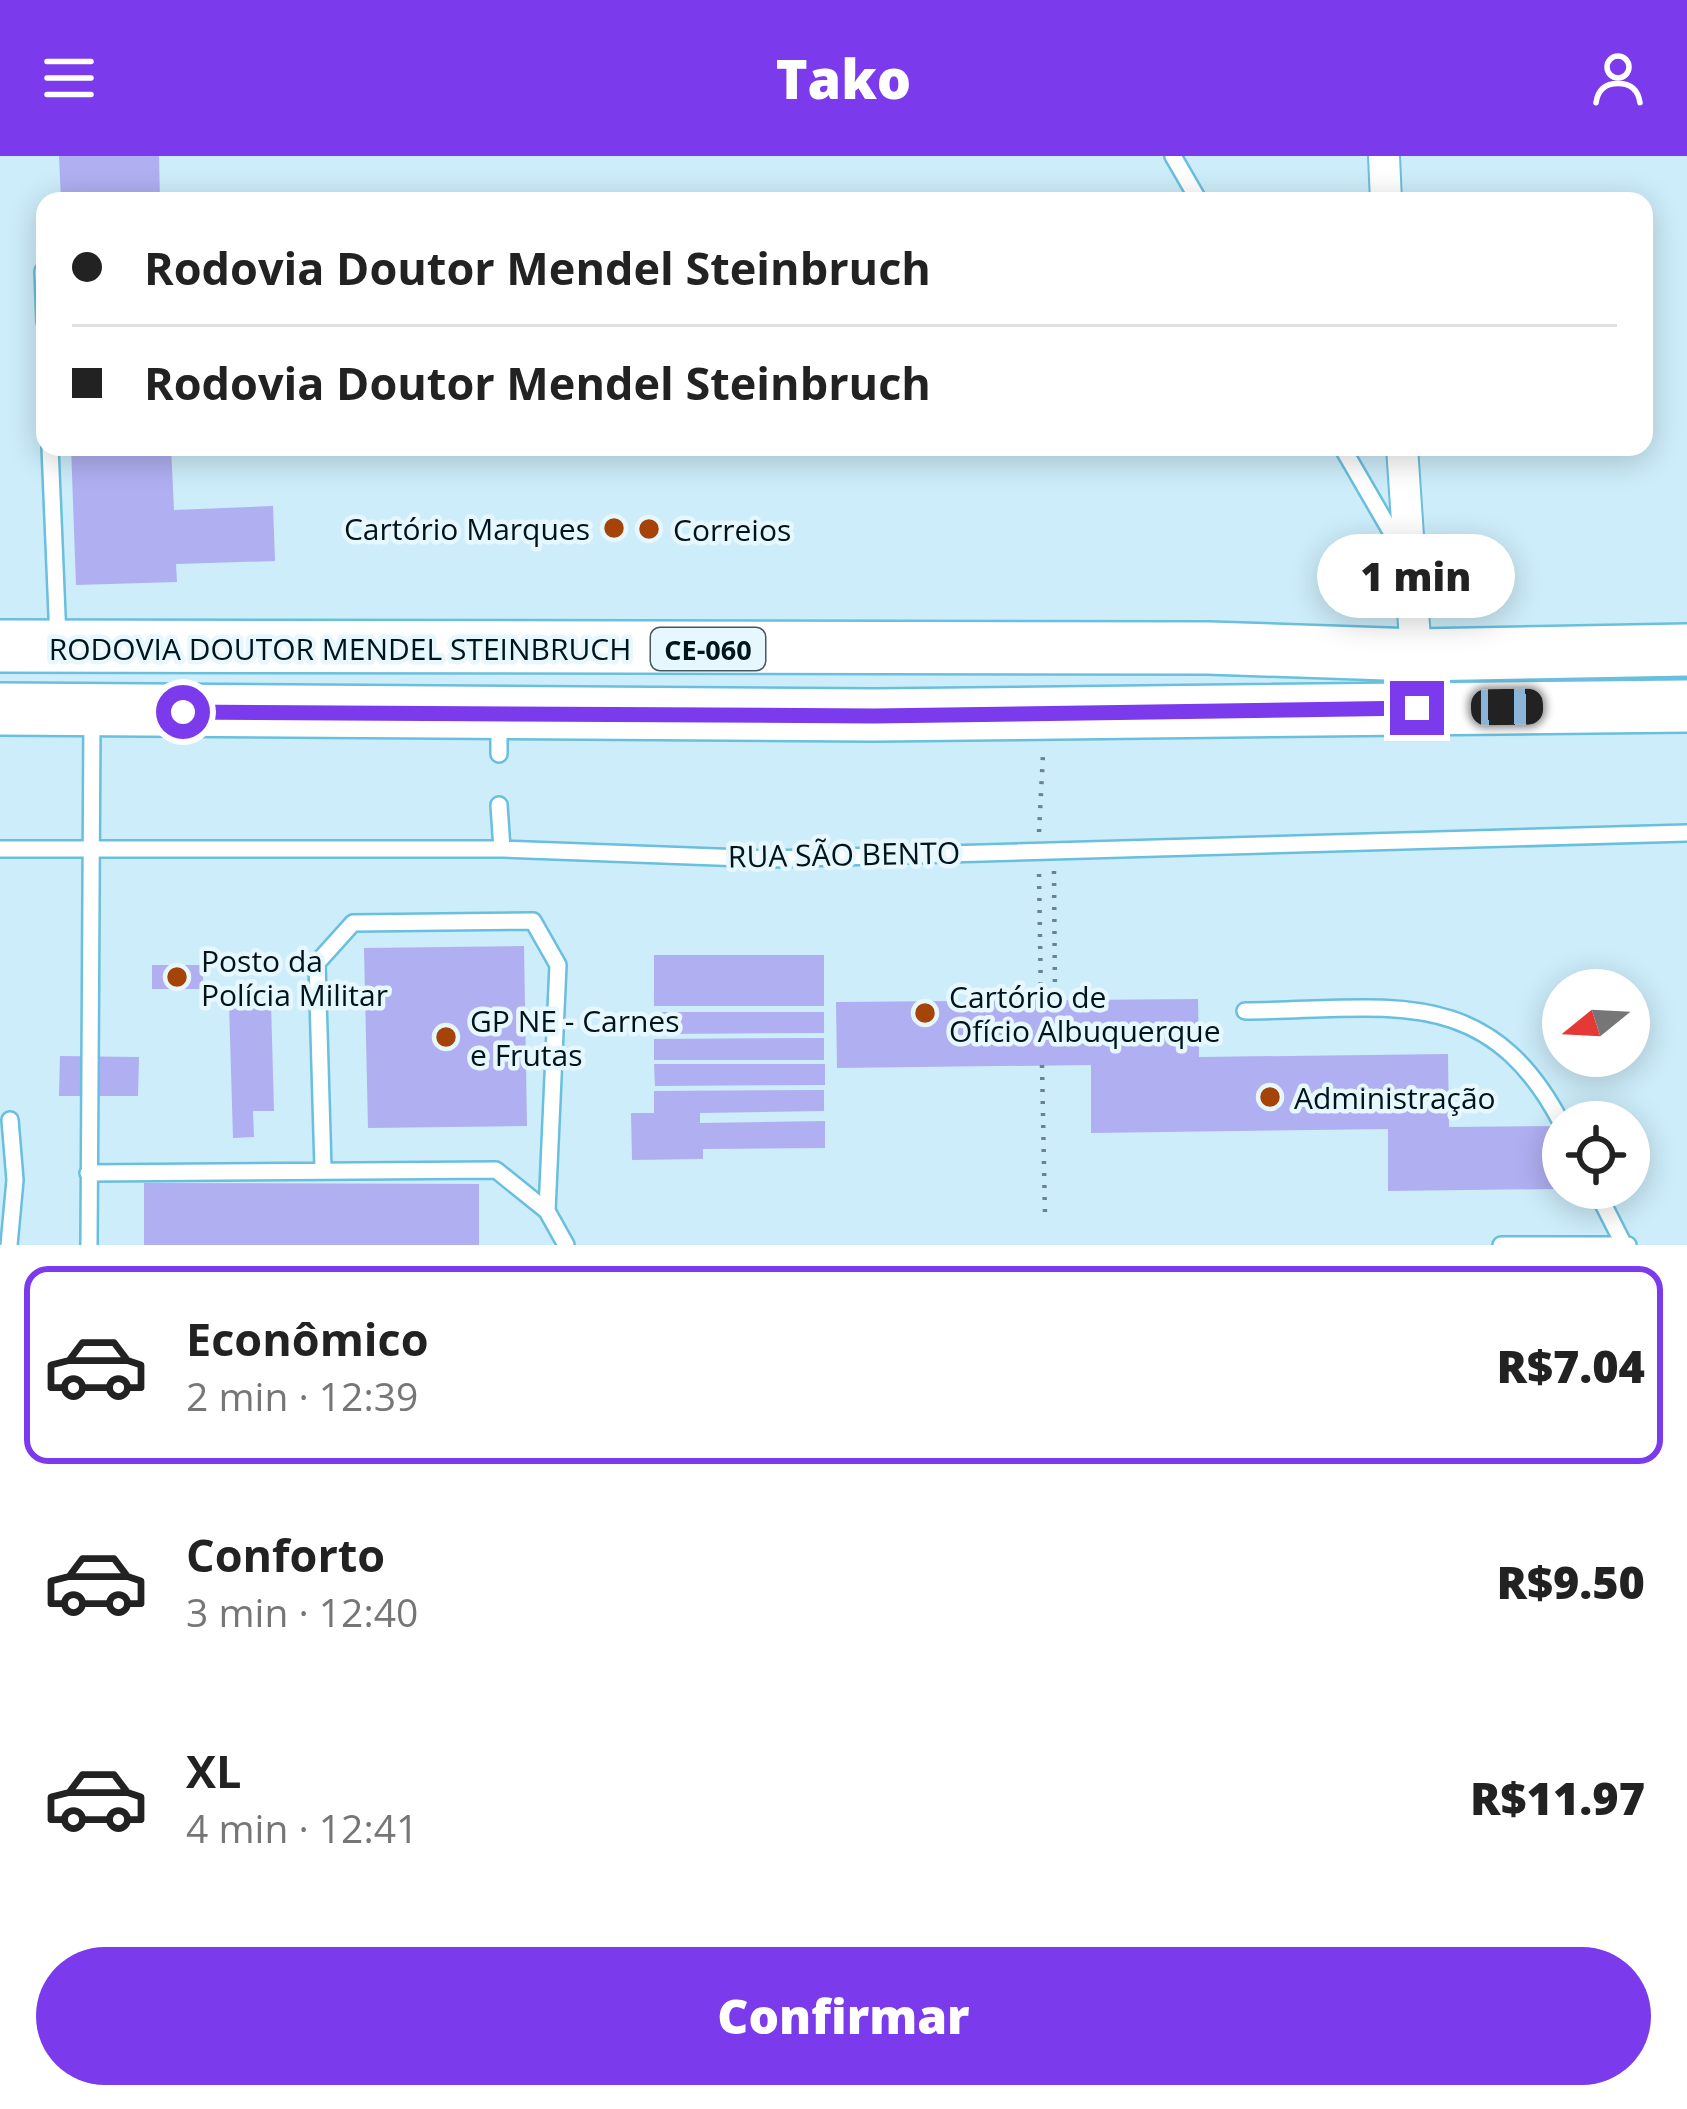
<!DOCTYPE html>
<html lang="pt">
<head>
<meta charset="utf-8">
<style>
  body { margin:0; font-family:"Open Sans",sans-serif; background:#f2f2f2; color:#222; height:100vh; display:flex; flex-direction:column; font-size:45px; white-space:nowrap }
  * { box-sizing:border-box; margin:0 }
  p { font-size:39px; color:#767676 }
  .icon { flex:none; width:66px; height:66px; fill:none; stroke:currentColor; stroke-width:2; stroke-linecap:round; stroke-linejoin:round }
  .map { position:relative; height:1089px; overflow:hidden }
  .side { display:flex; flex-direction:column; background:#fff; flex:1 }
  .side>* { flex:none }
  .guide { position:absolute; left:36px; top:36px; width:1617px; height:264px; border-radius:24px; box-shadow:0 6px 30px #0003; display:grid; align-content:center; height:264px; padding:0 36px; background:#fff }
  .needle { width:78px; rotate:252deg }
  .buttons { position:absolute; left:1542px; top:813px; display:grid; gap:24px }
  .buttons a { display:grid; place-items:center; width:108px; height:108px; border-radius:50%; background:#fff; box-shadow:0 6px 30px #0003; font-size:60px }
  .end { position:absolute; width:54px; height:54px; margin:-27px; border:15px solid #7c3aed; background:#fff; box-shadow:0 0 0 6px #fff }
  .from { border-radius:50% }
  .bubble { position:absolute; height:84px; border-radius:42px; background:#fff; box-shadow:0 6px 30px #0003; font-size:39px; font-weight:800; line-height:84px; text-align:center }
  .car { position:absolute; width:36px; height:72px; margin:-36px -18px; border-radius:15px; box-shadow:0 0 9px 3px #0007; background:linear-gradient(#222 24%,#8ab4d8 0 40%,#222 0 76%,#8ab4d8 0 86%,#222 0) }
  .guide b { display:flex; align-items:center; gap:42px; height:114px; font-size:45px }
  .guide b+b { border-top:3px solid #e0e0e0 }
  .guide i { width:30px; height:30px; background:#222 }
  ul { padding:21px 0 0; list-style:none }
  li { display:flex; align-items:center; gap:36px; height:198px; margin:0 24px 18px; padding:0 12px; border:6px solid transparent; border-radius:24px }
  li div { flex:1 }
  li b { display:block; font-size:45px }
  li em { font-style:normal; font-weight:800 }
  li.on { border-color:#7c3aed }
  li>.icon { width:108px; height:108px; stroke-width:1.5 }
  .action { display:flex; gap:24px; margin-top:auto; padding:24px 36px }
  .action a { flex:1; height:138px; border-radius:72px; background:#7c3aed; color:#fff; font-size:48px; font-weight:800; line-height:138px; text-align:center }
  header { display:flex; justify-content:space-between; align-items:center; height:156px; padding:0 36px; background:#7c3aed; color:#fff; font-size:54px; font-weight:800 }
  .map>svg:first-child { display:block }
  .building { fill:#afaff2 }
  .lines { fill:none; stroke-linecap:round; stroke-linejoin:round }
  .service-casing { stroke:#69bfde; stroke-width:20 }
  .minor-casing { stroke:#69bfde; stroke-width:34 }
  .trunk-casing { stroke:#69bfde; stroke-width:56 }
  .path { stroke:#6a848f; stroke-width:4.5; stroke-dasharray:3 9; stroke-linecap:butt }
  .service { stroke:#fff; stroke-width:15 }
  .minor { stroke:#fff; stroke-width:30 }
  .trunk { stroke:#fff; stroke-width:51 }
  .route { stroke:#7c3aed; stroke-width:15 }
  .poi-dot { fill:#a64309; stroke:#e7f7fe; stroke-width:4.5 }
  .labels { text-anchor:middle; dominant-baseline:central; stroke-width:9; stroke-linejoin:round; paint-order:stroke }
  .shield { fill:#e7f7fe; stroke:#455860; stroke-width:3 }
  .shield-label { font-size:27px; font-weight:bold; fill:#00141d }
  .poi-label { font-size:30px; fill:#00141d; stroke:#e7f7fe; text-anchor:start }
  .street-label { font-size:30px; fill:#00141d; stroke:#e7f7fe }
</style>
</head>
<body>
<header><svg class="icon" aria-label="menu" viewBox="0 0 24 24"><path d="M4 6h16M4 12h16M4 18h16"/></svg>Tako<svg class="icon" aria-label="person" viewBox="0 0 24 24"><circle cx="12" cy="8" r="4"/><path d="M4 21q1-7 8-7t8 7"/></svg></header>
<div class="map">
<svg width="1687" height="1089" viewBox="0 0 1687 1089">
  <rect width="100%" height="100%" fill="#cdedfa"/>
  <path class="building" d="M59,0H159L160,45H61Z
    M71,291H171L174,354L273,350L275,405L176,408L177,426L76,429Z
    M524,790L527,970L368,972L364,792Z
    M654,799H824V850H654Z
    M152,809H203V833H152Z
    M1198,843L1199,901L1448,898L1449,971L1555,970L1556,1033L1388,1035V973L1091,977V909L837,912L836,846Z
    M229,847H271L274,955H253L254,981L233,982Z
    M654,856H824V877L654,878Z
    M824,882V904H654V883Z
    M60,900L139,901L138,940H59Z
    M654,908H825V929L655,930Z
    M824,934V955L700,957V967L825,965V992L703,993V1003L632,1004L631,957H654V935Z
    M144,1027L479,1028V1089H144Z"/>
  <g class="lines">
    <g class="service-casing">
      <path id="service" d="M1173,0L1199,45
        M43,115L45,166
        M50,291L58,483
        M1342,291L1401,393
        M499,565V598
        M499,649L502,693
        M0,693H502L770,703L1687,677
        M1245,855C1387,854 1488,824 1563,970
        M323,1013L317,807L353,767L533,765L558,809L547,1055
        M88,1017L496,1014L547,1055L566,1089
        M1595,1032L1623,1087
        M9,1089L15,1024L10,964
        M89,1089L92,564
        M1501,1089H1628"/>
    </g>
    <g class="minor-casing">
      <path id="minor" d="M1384,0L1386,45
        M1402,291L1416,499"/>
    </g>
    <g class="trunk-casing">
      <path id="trunk" d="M0,490L1209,492L1416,499L1687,494
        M0,553L874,559L1687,550"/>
    </g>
    <path class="path" d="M1039,676L1043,598
      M1054,715L1055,843
      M1039,718L1041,843
      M1042,909L1045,1059"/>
    <use href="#service" class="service"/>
    <use href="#minor" class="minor"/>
    <use href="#trunk" class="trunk"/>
  </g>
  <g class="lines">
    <path class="route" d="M183,556L874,560L1417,552"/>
  </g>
  <g class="poi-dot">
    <circle cx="614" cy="372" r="12"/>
    <circle cx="649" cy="373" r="12"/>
    <circle cx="177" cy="821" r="12"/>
    <circle cx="925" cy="857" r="12"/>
    <circle cx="446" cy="881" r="12"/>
    <circle cx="1270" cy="941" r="12"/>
  </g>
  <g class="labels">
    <rect class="shield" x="651" y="472" width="114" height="42" rx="9"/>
    <g class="shield-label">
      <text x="708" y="493">CE-060</text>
    </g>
    <g class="poi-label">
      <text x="590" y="372" text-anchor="end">Cartório Marques</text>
      <text x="673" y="373">Correios</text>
      <text x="201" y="804">Posto da<tspan x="201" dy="34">Polícia Militar</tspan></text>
      <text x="949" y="840">Cartório de<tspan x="949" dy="34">Ofício Albuquerque</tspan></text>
      <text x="470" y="864">GP NE - Carnes<tspan x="470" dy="34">e Frutas</tspan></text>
      <text x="1294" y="941">Administração</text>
    </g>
    <g class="street-label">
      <text x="340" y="492">RODOVIA DOUTOR MENDEL STEINBRUCH</text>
      <text transform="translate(844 698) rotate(-1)">RUA SÃO BENTO</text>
    </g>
  </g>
</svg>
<div class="buttons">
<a><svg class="needle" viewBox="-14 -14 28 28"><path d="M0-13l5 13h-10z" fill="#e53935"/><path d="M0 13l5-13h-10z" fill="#767676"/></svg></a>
<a><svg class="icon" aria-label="locate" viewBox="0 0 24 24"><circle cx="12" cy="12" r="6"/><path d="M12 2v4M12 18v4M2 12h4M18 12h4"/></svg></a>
</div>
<i class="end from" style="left:183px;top:556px"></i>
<i class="end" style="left:1417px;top:552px"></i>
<div class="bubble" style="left:1317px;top:378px;width:198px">1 min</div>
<i class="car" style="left:1507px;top:551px;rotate:89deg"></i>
<div class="guide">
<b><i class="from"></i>Rodovia Doutor Mendel Steinbruch</b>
<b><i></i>Rodovia Doutor Mendel Steinbruch</b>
</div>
</div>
<section class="side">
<ul>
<li class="on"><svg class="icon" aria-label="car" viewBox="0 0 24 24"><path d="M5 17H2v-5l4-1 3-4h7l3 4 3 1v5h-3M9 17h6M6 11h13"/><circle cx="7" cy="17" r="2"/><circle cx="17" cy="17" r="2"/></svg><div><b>Econômico</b><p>2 min · 12:39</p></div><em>R$7.04</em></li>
<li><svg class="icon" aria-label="car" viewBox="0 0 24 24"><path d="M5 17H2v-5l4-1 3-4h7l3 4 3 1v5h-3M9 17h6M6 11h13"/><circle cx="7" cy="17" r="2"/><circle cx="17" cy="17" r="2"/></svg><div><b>Conforto</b><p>3 min · 12:40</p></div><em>R$9.50</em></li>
<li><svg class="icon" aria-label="car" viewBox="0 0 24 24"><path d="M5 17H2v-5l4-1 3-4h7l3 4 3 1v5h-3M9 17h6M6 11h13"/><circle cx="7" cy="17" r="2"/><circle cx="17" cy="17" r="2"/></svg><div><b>XL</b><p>4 min · 12:41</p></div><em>R$11.97</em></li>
</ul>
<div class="action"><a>Confirmar</a></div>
</section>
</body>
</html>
